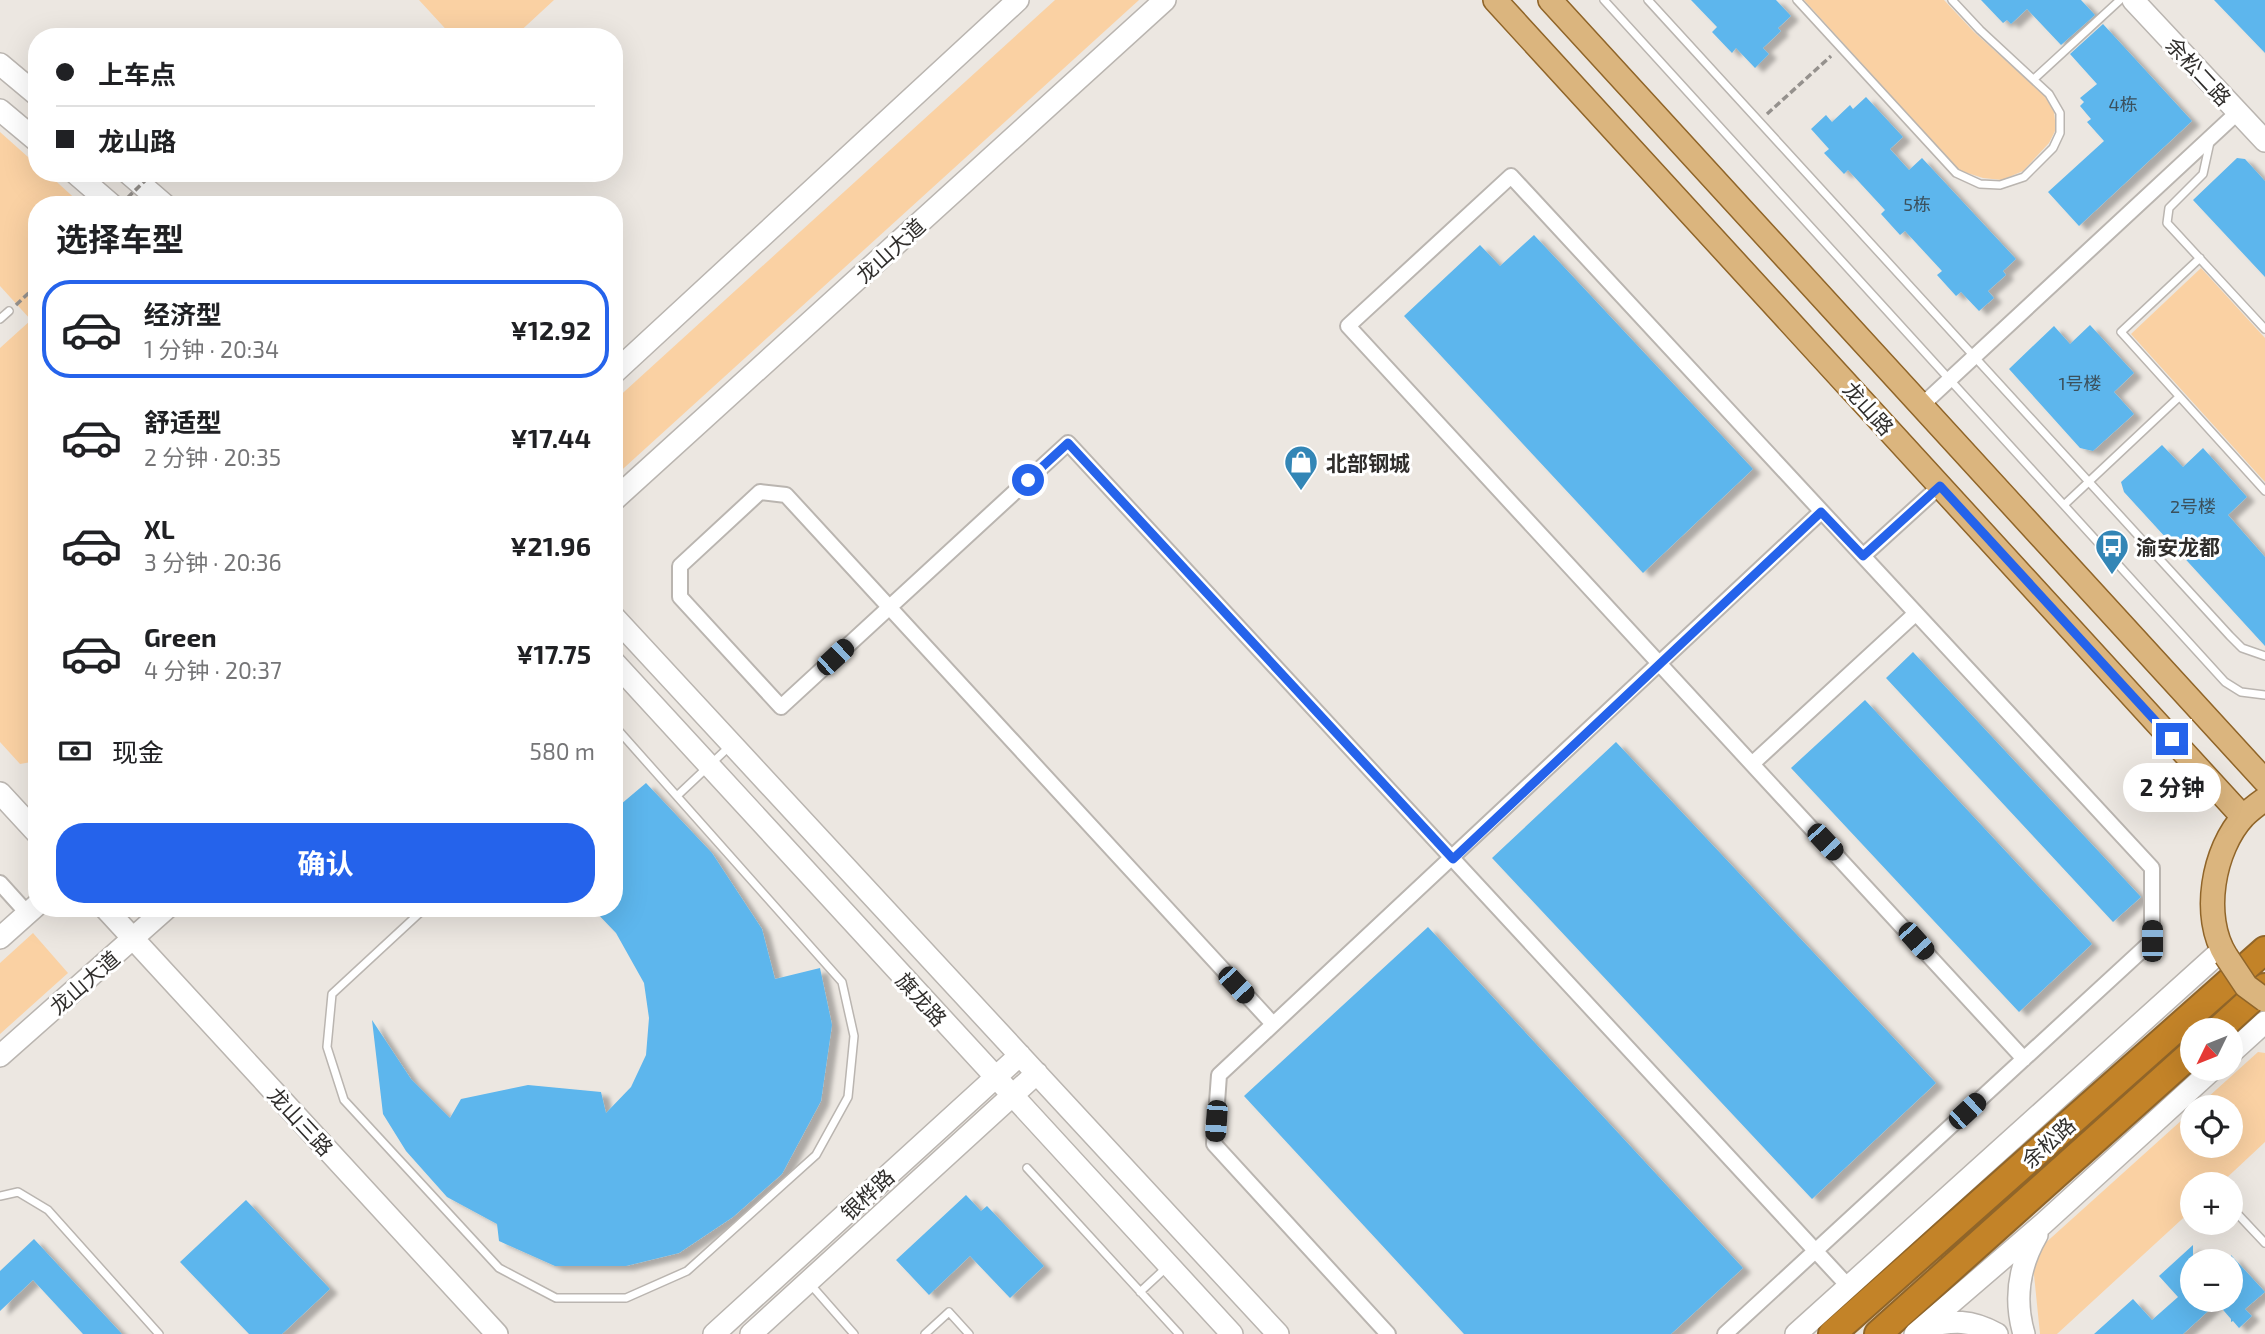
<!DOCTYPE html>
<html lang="zh">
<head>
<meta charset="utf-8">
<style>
  body { margin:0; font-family:"Exo 2","Noto Sans SC",sans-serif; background:#f2f2f2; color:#202124; height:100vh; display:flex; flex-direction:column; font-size:26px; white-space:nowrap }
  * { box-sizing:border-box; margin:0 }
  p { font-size:23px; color:#757577 }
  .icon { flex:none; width:38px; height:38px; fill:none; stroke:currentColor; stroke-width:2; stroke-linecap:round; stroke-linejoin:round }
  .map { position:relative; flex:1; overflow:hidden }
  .panel { position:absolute; left:28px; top:196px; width:595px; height:721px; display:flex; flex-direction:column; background:#fff; border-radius:28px; box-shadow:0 7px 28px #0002 }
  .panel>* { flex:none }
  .guide { position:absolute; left:28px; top:28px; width:595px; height:154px; border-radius:28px; box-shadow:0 7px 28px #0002; display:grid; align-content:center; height:154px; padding:0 28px; background:#fff }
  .needle { width:46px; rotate:227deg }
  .buttons { position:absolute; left:2180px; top:1018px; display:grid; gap:14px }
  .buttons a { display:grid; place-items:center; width:63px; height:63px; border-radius:50%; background:#fff; box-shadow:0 7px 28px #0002; font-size:35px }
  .end { position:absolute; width:32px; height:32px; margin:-16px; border:9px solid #2563eb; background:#fff; box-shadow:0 0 0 4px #fff }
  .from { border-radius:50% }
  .bubble { position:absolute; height:49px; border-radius:24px; background:#fff; box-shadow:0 7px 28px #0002; font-size:23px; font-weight:700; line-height:49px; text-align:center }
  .car { position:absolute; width:21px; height:42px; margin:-21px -10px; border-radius:9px; box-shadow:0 0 5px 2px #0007; background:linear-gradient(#222 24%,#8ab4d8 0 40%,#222 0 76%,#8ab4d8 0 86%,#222 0) }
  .guide b { display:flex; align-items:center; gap:24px; height:66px; font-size:26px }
  .guide b+b { border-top:2px solid #e0e0e0 }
  .guide i { width:18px; height:18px; background:#202124 }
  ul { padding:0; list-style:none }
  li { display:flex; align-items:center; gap:21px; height:98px; margin:0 14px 10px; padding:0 14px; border:4px solid transparent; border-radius:28px }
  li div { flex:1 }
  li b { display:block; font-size:26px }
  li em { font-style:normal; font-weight:700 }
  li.on { border-color:#2563eb }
  li>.icon { width:63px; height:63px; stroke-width:1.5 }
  h2 { padding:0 28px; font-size:32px; line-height:84px }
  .pay { display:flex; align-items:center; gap:18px; height:77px; padding:0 28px; font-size:26px }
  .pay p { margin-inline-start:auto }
  .primary-button { display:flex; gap:14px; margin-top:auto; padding:14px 28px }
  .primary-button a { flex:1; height:80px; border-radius:28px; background:#2563eb; color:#fff; font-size:28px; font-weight:700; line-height:80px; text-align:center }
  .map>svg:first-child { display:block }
  .green { fill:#fad1a3 }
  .building { fill:#5db6ed; filter:url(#shadow) }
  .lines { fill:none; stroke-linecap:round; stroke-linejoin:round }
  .lane-casing { stroke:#bab5b0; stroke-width:10 }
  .street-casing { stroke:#bab5b0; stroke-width:18 }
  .secondary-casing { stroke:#bab5b0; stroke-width:24 }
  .primary-casing { stroke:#906529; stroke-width:26 }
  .highway-casing { stroke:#906529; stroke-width:30 }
  .path { stroke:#95918d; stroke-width:3.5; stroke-dasharray:7 3.5; stroke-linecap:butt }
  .lane { stroke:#fff; stroke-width:7 }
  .street { stroke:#fff; stroke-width:14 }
  .secondary { stroke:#fff; stroke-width:21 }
  .primary { stroke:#dbb57e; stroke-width:23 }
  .highway { stroke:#c38328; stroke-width:26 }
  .primary-bridge-casing { stroke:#906529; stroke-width:26; stroke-linecap:butt }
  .path-bridge { stroke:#95918d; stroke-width:3.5; stroke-dasharray:7 3.5; stroke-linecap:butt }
  .primary-bridge { stroke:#dbb57e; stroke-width:23 }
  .route { stroke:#2563eb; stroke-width:9 }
  .labels { text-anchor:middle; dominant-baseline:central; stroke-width:6; stroke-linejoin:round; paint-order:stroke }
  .number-label { font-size:18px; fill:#3b505c }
  .street-label { font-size:21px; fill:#302e2c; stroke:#fff }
  .poi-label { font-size:21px; font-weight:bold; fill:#302e2c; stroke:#fff; text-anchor:start }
</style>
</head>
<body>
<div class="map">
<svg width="2265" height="1334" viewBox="0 0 2265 1334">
  <defs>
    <filter id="shadow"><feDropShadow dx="8" dy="4.5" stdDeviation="2" flood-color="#0004"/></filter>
  </defs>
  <rect width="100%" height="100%" fill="#ece7e1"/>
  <path class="green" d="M419,0H554L514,37H453Z
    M1055,0H1139L614,477V401Z
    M1804,0H1944L1974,32L2045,96L2054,112L2056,129L2049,143L2023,171L2002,180L1983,178L1958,170Z
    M0,132L37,165V173H47L82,205H37V761L20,764L0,742V348L31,320L0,286Z
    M2201,268L2265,338V482L2131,334Z
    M33,933L68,973L0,1034V963Z
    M2258,1052L2265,1053V1142L2219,1185H2193V1209L2057,1334H2040L2032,1255L2193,1110V1146H2231V1108H2196Z"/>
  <path class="building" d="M1691,0H1776L1791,16L1778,28L1781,31L1763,48L1769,54L1755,68L1736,48L1732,53L1712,32L1717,27Z
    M1981,0H2081L2095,15L2061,45L2027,9L2011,24L2007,20L2003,23Z
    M2214,0H2265V53Z
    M2103,24L2192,121L2079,226L2048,192L2104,141L2087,122L2091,119L2080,106L2084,102L2080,98L2097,84L2070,54Z
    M1866,97L1903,137L1890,149L1909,170L1922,158L2016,259L2003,271L2006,275L1988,291L1994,298L1979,311L1961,292L1956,296L1937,275L1942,271L1905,231L1900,235L1881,214L1885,210L1848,170L1844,174L1824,153L1829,149L1811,129L1826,115L1832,122L1850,105L1853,109Z
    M2237,158L2245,159L2265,181V277L2193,200Z
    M1534,235L1753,469L1643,573L1404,316L1480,245L1500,266Z
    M2090,325L2134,373L2114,392L2134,414L2093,451L2080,448L2009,369L2054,326L2070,344Z
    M2162,445L2183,467L2203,448L2247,497L2228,515L2265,557V646L2124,492L2121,482Z
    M1913,652L2141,897L2113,922L1886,678Z
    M1865,700L2092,944L2019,1012L1791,768Z
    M1616,742L1936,1083L1812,1199L1492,858Z
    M646,783L712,853L762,929L775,979L820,968L832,1025L821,1101L782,1174L733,1217L679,1253L626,1266H555L499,1241L497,1224L447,1197L406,1151L383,1114L372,1020L411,1079L450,1118L461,1099L528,1085L601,1092L606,1113L631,1087L646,1055L649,1018L644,983L616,933L592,908H614V810Z
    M1428,927L1743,1268L1671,1334H1464L1244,1096Z
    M966,1195L981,1211L987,1206L1044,1266L1010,1298L970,1256L929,1295L896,1260Z
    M246,1200L330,1289L282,1334H249L180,1262Z
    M34,1239L122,1334H83L33,1280L0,1311V1271Z
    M2193,1245V1300H2231V1255L2265,1292L2245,1309L2252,1316L2239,1328L2233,1321L2231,1322V1319L2217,1303L2183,1334H2094L2133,1299L2152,1320L2178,1297L2159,1276Z"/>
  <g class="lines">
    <g class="lane-casing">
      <path id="lane" d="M1604,0L2225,682L2241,692L2265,695
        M1648,0L2230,636L2242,648L2265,656
        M1797,0L1956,173L1980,184L2000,185L2024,177L2053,148L2060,133V113L2049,94L1980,30L1952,0
        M2034,79L2120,0
        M2210,142L2203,174L2169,208L2167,223L2265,329
        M2200,258L2121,332L2265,491
        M0,319L9,311
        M2064,505L2179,397
        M678,795L731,745
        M425,908L332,994L327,1047L344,1100L499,1268L556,1298H626L687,1271L816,1155L848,1097L854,1036L842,982L619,731L614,735
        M1027,1168L1179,1334
        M0,1196L18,1192L48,1210L159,1334
        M2231,1207L2265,1243
        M811,1285L854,1334
        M1140,1292L1168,1266
        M925,1334L949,1312L969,1334"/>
    </g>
    <g class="street-casing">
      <path id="street" d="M1921,406L2238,112
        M1863,556L1940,486
        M1752,764L1915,614
        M0,883L28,914
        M1273,1024L786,495L760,492L680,566V597L781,707L1068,443L1848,1286
        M1388,1334L1214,1144L1219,1075L1821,512
        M1725,1334L2152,941V868L1511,176L1348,326L2024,1059"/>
    </g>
    <g class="secondary-casing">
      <path id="secondary" d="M2133,0L2265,141
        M0,64L37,95
        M0,110L37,141
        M75,173L112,205
        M128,173L165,205
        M614,373L1018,0
        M614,500L1165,0
        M614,617L1278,1334
        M614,662L1232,1334
        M0,793L37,833
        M105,908L497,1334
        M0,938L37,905
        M2231,1053L2265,1022
        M0,1056L167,908
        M1925,1326C1954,1321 1970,1319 1997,1334
        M714,1334L1020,1055
        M751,1334L1037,1073
        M1796,1334L2222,950
        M1915,1334L2044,1223L2213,1069
        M2024,1334C2014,1300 2019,1266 2037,1235"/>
    </g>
    <g class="primary-casing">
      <path id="primary" d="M1495,0L2243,817
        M1550,0L2265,781
        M2226,956C2201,917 2213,849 2244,816C2250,810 2258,804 2265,799"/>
    </g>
    <g class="highway-casing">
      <path id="highway" d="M2217,1031L2265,987
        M1832,1334L2265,950
        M1878,1334L2193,1052"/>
    </g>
    <path class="path" d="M1767,114L1831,56
      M16,305L37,285"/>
    <use href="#lane" class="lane"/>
    <use href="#street" class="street"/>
    <use href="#secondary" class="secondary"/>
    <use href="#primary" class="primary"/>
    <use href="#highway" class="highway"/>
    <g class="primary-bridge-casing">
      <path id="primary-bridge" d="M2226,956L2246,986L2265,1000"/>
    </g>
    <path class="path-bridge" d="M120,205L153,173"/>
    <use href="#primary-bridge" class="primary-bridge"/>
  </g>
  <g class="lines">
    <path class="route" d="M1028,480L1068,443L1453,859L1821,512L1863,556L1940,486L2172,739"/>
  </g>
  <defs>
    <g id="shop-pin" transform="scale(1.75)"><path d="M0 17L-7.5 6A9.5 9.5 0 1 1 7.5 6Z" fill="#3386b6" stroke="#fff"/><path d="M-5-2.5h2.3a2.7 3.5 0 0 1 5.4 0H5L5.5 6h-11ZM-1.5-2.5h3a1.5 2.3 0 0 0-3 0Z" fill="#fff"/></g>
    <g id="bus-pin" transform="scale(1.75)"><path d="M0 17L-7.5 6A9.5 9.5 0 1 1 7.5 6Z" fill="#3386b6" stroke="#fff"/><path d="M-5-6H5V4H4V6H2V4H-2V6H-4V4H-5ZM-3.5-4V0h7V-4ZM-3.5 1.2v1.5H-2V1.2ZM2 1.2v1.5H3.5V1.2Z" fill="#fff"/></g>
  </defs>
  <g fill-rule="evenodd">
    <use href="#shop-pin" x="1301" y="462"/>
    <use href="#bus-pin" x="2112" y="546"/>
  </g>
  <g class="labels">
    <g class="number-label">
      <text x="2123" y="104">4栋</text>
      <text x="1917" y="204">5栋</text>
      <text x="2080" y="383">1号楼</text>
      <text x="2193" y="506">2号楼</text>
    </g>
    <g class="street-label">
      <text transform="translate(2199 71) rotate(47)">余松二路</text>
      <text transform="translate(890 250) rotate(-42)">龙山大道</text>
      <text transform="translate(1869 408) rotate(48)">龙山路</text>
      <text transform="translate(84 982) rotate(-41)">龙山大道</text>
      <text transform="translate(922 999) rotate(48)">旗龙路</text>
      <text transform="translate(301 1121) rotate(47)">龙山三路</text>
      <text transform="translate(2048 1142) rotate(-42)">余松路</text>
      <text transform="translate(867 1194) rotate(-43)">银桦路</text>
    </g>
    <g class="poi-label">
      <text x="1326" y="462">北部钢城</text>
      <text x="2136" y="546">渝安龙都</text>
    </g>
  </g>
</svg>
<div class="buttons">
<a><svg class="needle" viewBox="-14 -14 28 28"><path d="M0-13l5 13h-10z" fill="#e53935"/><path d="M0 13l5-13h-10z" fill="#757577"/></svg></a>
<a><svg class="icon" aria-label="locate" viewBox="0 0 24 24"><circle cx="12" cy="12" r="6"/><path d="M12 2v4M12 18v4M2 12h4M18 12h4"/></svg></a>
<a>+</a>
<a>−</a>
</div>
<i class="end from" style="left:1028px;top:480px"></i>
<i class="end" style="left:2172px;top:739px"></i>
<div class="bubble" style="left:2123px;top:763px;width:98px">2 分钟</div>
<i class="car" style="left:835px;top:657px;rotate:47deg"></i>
<i class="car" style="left:1825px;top:842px;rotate:137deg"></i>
<i class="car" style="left:1916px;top:941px;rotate:138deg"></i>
<i class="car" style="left:2152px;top:941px;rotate:0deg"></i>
<i class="car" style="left:1236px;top:985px;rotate:137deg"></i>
<i class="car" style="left:1967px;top:1111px;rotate:47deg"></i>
<i class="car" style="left:1216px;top:1121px;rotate:184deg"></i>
<div class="guide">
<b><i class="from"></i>上车点</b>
<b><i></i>龙山路</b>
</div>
<section class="panel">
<h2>选择车型</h2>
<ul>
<li class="on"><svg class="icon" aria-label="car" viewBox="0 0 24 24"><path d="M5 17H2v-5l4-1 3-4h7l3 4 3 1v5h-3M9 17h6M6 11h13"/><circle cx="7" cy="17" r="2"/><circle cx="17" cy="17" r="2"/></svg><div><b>经济型</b><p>1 分钟 · 20:34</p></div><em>¥12.92</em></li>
<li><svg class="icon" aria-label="car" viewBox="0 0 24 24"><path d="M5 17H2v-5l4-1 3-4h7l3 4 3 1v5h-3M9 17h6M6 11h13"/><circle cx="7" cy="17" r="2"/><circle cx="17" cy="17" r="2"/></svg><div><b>舒适型</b><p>2 分钟 · 20:35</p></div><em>¥17.44</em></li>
<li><svg class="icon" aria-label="car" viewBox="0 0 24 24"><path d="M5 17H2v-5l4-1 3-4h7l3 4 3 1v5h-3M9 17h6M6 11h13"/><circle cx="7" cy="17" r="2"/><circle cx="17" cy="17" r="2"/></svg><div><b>XL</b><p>3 分钟 · 20:36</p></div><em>¥21.96</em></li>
<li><svg class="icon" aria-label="car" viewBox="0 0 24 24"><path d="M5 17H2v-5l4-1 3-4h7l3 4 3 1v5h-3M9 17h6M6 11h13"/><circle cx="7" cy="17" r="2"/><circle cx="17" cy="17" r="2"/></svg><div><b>Green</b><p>4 分钟 · 20:37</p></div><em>¥17.75</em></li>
</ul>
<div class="pay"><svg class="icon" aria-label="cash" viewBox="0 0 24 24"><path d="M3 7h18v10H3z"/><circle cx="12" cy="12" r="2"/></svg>现金<p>580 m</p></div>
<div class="primary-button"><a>确认</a></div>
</section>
</div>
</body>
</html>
